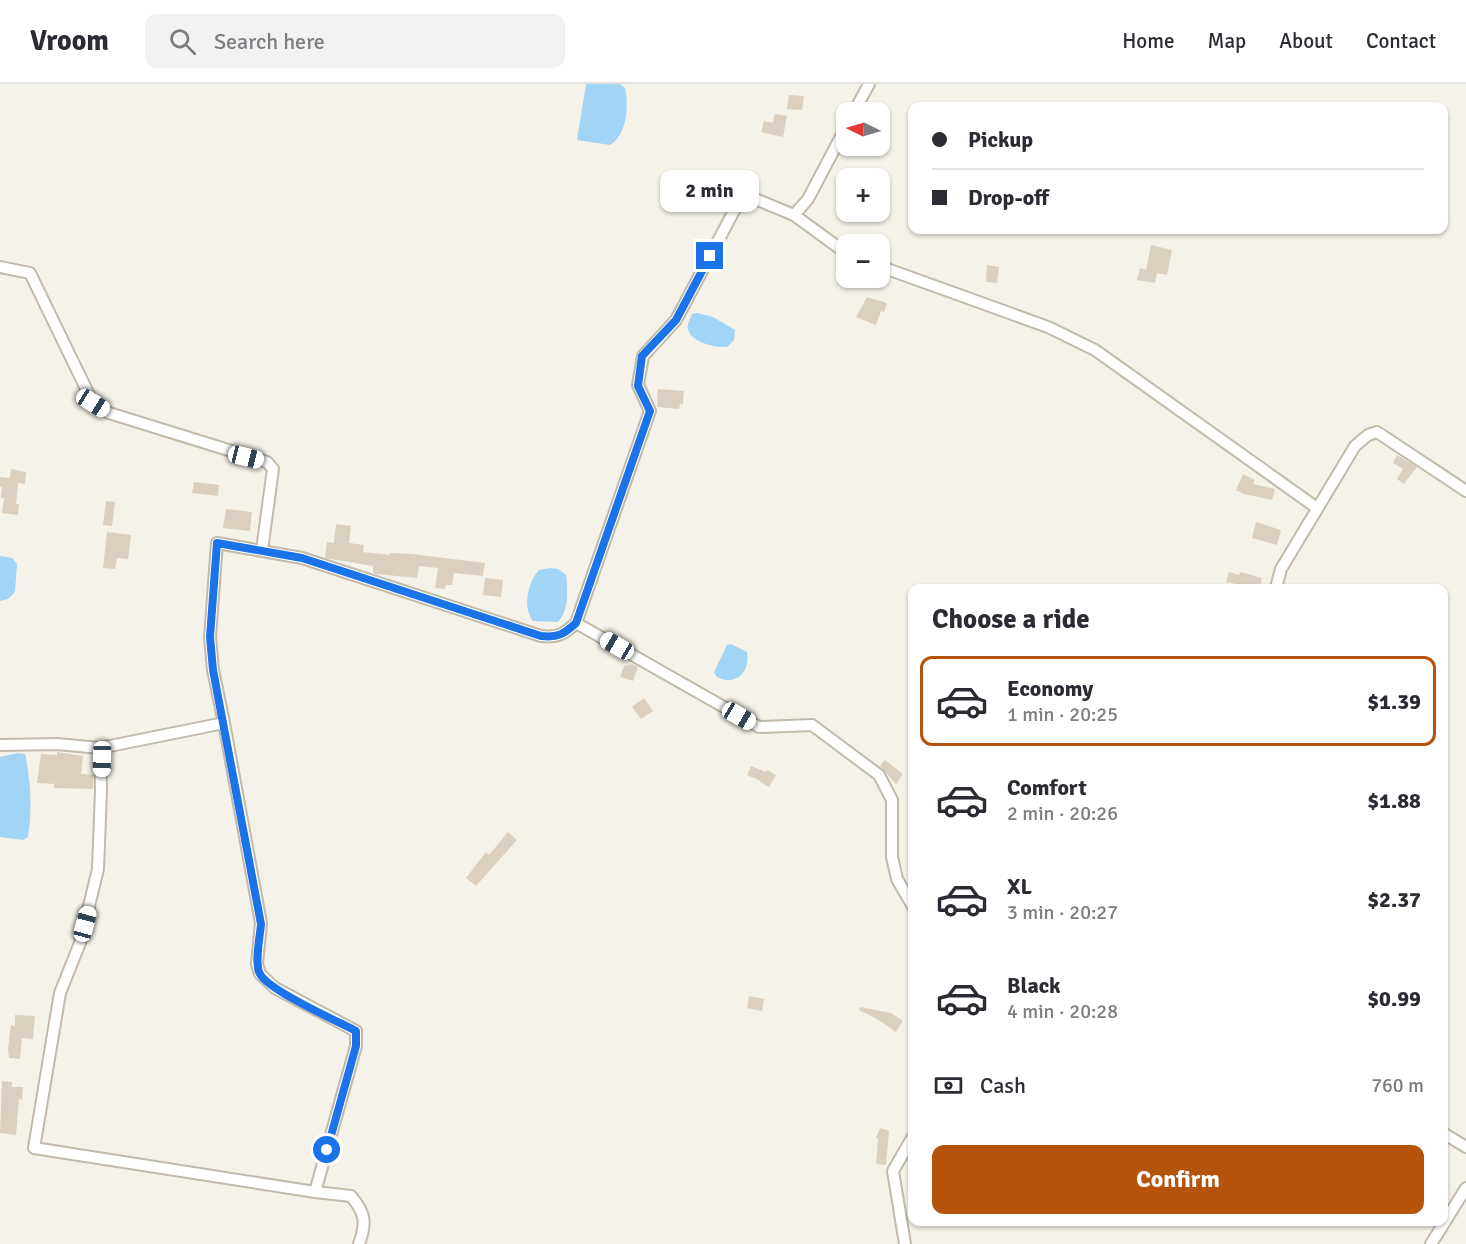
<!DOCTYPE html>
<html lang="en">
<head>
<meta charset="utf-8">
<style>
  body { margin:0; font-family:Signika,sans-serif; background:#f2f2f3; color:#2b2b33; height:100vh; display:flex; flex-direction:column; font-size:22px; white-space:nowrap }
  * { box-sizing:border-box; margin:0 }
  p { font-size:20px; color:#7c7c81 }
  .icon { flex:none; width:33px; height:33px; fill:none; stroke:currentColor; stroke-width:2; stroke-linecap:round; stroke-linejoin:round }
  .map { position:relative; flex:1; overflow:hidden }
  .sheet { position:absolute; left:908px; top:500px; width:540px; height:642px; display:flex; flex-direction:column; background:#fff; border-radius:12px; box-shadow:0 2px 4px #0004 }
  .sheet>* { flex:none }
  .banner { position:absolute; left:908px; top:18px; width:540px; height:132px; border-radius:12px; box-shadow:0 2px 4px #0004; display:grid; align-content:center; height:132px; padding:0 24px; background:#fff }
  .needle { width:39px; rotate:275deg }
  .controls { position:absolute; left:836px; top:18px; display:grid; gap:12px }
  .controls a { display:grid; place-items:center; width:54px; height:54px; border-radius:12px; background:#fff; box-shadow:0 2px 4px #0004; font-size:30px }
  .end { position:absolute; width:27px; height:27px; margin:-14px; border:8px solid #1a73e8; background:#fff; box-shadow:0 0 0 3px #fff }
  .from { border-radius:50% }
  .bubble { position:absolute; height:42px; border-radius:12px; background:#fff; box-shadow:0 2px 4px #0004; font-size:20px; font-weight:700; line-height:42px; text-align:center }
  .car { position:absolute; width:18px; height:36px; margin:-18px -9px; border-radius:8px; box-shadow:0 0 4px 2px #0007; background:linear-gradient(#fff 24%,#345 0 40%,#fff 0 76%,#345 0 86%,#fff 0) }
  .banner b { display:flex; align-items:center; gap:21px; height:57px; font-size:22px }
  .banner b+b { border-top:2px solid #e1e1e2 }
  .banner i { width:15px; height:15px; background:#2b2b33 }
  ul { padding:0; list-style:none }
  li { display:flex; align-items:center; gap:18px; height:90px; margin:0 12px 9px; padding:0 12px; border:3px solid transparent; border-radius:12px }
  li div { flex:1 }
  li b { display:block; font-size:22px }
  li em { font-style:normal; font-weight:700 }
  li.on { border-color:#b45309 }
  li>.icon { width:54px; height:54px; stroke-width:1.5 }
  h2 { padding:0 24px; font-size:27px; line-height:72px }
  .pay { display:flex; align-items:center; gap:15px; height:66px; padding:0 24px; font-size:22px }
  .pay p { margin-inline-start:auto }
  .primary-button { display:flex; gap:12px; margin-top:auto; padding:12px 24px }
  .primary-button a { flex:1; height:69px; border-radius:12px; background:#b45309; color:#fff; font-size:24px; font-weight:700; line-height:69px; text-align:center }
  header { display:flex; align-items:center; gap:36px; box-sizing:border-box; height:84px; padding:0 30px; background:#fff; border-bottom:2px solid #e1e1e2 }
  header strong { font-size:28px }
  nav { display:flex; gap:33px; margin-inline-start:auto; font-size:21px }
  .search { width:420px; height:54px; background:#f2f2f3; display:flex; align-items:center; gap:15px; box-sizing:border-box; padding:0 21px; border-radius:12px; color:#7c7c81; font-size:22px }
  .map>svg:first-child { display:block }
  .water { fill:#a2d4f5 }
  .building { fill:#dbd0c0 }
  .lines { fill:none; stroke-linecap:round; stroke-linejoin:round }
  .minor-casing { stroke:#c2baab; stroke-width:14 }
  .minor { stroke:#fff; stroke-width:10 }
  .route { stroke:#1a73e8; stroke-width:8 }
</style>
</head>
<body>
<header>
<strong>Vroom</strong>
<div class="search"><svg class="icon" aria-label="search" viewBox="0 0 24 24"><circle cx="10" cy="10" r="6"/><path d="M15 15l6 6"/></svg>Search here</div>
<nav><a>Home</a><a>Map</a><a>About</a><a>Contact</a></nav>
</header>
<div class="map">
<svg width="1466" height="1160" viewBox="0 0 1466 1160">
  <rect width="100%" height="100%" fill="#f5f2e9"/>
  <path class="water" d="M586,0H620L625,4C629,22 627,51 610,61L577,56Z
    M697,229L713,233L735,246L734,256L727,263C716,264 690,258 688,245C687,239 690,235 692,230Z
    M0,472L12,474L17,480L15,508L8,515L0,517Z
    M550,484L558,485L566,491C568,506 569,527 558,538L533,537C522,523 528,498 539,486Z
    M731,560L747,568C750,588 737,603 717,593L714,588L727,561Z
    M18,669L25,670C31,696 32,726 28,753L23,756L0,753V673Z"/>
  <path class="building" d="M789,11L804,12L802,26L787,25Z
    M775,30L787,32L783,53L761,48L764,37L773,39Z
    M1151,161L1172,166L1167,191L1157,189L1155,199L1137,196L1140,184L1146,186Z
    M987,181L999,183L997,199L986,198Z
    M867,213L887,219L884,228L881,227L876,241L856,233Z
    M658,305L684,307L683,320H680L679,325L657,323Z
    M1397,371L1417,383L1404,400L1397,395L1403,385L1393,379Z
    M11,385L26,388L25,400L18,399L16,420H19L18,431L2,429L4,414H1L2,403H0V393L10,394Z
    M1243,390L1255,396L1253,400L1275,405L1272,416L1244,410L1236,406Z
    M194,398L219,401L218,412L192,409Z
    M106,417L115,418L112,442L103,441Z
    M226,425L252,428L250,447L223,444Z
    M1256,438L1281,446L1277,461L1252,454Z
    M336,440L351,442L349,459L364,461L363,468L390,471V469L413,470L485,479L483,492L454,489L452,501H446L445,505L435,504L438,484L419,482L417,494L376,490L373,489V482L325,474L327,458L334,459Z
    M107,448L131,451L128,475L117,474L115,485L103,484Z
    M1229,488L1239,491L1240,488L1262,494L1260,504L1226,498Z
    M485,494L503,496L501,513L483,511Z
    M632,580L638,583L633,597L620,593L624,582Z
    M644,614L653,627L641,635L632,623Z
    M57,668L83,672L81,690L93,691V705L54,704V700L37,699L41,670L57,671Z
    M885,676L903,690L896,700L880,682Z
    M751,682L766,688L767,686L776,691L769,703L760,698L761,697L747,691Z
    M508,748L517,756L476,802L466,794L486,768L489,771Z
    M749,912L764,915L762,927L747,924Z
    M860,923L891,929L903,937L896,948L877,935L859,926Z
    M15,931L35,932L33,955L22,954L20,975L9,974L8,965L11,941L15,942Z
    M2,997L12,998V1003H23L22,1016L19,1015L16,1051L0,1049Z
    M880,1044L889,1047L886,1081L876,1080L878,1055L876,1054Z"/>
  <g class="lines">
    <g class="minor-casing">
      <path id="minor" d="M854,28L869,0
        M846,43L808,115L794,131L743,110L676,236L643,272L638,301L650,327L576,539L759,643L812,641L879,691L892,716V773L897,795L912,821
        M794,131L846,169
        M879,182L1048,243L1095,266L1317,424
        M0,183L30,189L93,319L109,329L267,378L273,385L262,466
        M1276,504L1281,485L1355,362L1368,351L1377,348L1466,407
        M224,639L213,586L210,553L217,459L302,474L541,552C558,554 564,550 576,539
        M0,661L57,660L100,664L224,639L261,839L257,880L260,890L275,904L356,947V962L315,1108L351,1112C365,1129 367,1138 359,1160
        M100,664L101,707L98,785L80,859L60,909L34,1064L315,1108
        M1443,1049L1466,1063
        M905,1160L893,1087L912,1054
        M1431,1160L1466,1104"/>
    </g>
    <use href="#minor" class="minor"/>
  </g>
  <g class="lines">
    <path class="route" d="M327,1066L356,962V947C337,937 268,906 260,890C254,880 260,853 261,840L213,586L210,553L217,459L302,474L541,552C558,554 564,550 576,539L650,327L638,302L642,272L676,236L710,172"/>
  </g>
</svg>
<div class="controls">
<a><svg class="needle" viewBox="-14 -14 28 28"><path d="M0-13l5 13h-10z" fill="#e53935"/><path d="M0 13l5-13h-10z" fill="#7c7c81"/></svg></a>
<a>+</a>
<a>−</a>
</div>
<i class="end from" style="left:327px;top:1066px"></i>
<i class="end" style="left:710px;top:172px"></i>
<div class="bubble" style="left:660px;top:86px;width:99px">2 min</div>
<i class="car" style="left:93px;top:319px;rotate:122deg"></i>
<i class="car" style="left:246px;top:373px;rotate:104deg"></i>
<i class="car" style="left:617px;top:562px;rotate:300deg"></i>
<i class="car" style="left:739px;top:632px;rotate:120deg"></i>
<i class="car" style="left:102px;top:675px;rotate:181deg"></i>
<i class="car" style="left:85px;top:840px;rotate:15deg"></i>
<div class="banner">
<b><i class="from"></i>Pickup</b>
<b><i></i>Drop-off</b>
</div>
<section class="sheet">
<h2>Choose a ride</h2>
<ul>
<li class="on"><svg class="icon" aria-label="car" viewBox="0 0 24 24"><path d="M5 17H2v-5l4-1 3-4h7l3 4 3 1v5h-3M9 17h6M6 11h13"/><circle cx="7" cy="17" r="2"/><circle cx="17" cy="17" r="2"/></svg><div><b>Economy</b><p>1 min · 20:25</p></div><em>$1.39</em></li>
<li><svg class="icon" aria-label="car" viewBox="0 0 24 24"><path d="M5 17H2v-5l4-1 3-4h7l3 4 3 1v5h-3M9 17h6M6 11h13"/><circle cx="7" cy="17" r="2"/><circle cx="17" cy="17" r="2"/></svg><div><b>Comfort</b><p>2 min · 20:26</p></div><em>$1.88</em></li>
<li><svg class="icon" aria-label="car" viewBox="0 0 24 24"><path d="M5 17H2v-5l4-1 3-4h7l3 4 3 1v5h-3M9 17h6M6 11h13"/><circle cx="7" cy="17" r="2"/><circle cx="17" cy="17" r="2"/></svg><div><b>XL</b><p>3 min · 20:27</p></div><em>$2.37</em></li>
<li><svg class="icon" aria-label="car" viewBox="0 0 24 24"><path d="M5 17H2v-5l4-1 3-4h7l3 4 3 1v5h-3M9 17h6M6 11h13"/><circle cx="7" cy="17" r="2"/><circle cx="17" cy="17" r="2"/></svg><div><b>Black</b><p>4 min · 20:28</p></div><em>$0.99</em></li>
</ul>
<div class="pay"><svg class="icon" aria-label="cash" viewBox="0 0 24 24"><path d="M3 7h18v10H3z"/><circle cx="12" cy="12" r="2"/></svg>Cash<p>760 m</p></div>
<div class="primary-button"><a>Confirm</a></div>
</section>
</div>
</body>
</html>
